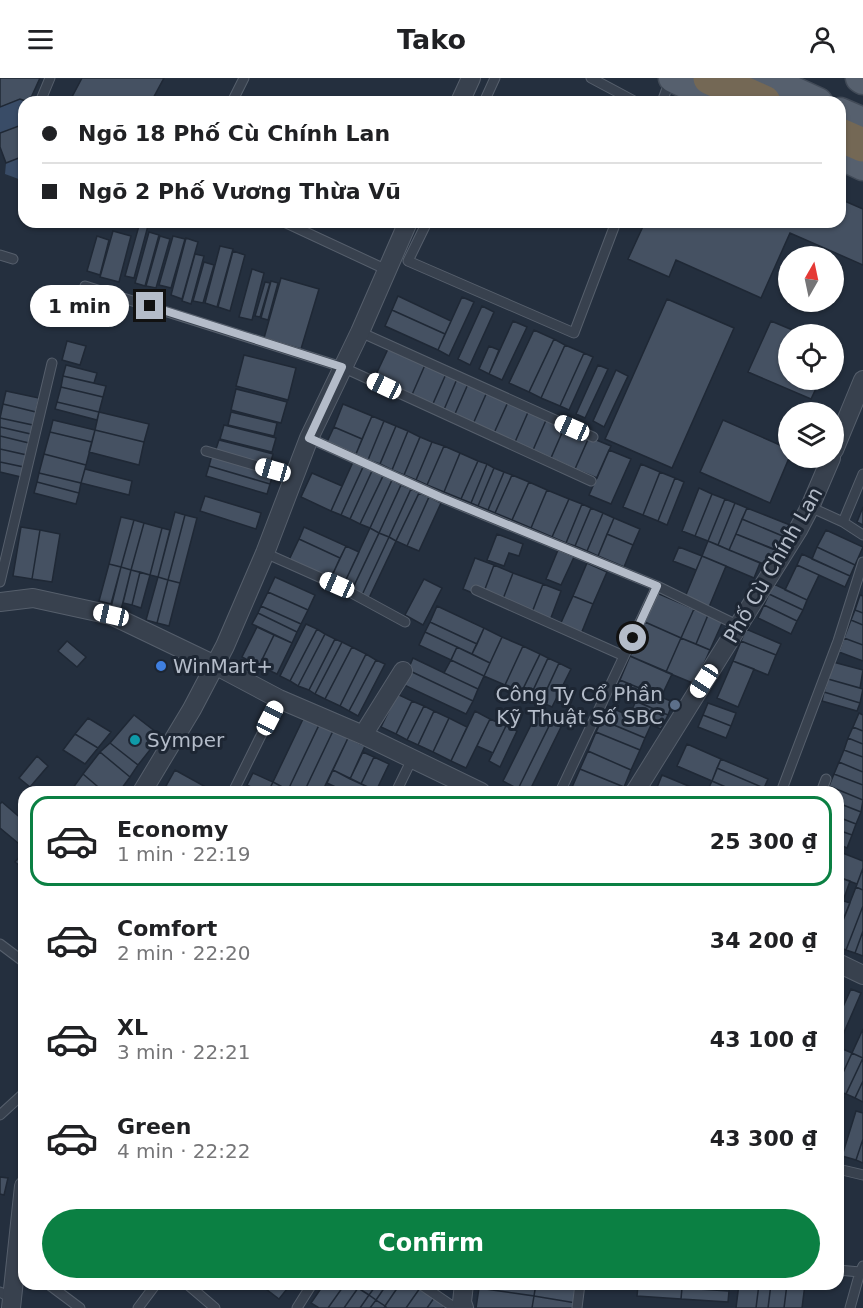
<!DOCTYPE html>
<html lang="en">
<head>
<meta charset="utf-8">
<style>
  body { margin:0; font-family:"DejaVu Sans",sans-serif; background:#f2f2f2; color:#202124; height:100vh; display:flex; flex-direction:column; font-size:22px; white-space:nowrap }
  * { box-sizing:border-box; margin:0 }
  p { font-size:20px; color:#757577 }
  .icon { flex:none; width:33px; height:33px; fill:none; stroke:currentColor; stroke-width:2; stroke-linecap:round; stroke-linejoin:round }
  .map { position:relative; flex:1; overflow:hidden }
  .side { position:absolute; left:18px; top:708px; width:826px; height:504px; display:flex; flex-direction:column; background:#fff; border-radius:18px; box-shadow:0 2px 4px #0004 }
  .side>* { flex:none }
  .hud { position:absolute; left:18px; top:18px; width:828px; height:132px; border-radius:18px; box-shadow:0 2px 4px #0004; display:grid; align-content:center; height:132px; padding:0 24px; background:#fff }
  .needle { width:39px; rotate:9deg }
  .buttons { position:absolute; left:778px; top:168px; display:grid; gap:12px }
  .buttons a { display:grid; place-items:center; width:66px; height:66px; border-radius:50%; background:#fff; box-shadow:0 2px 4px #0004; font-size:30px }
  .end { position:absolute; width:27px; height:27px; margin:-14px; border:8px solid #b4bcc9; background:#111; box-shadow:0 0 0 3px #111 }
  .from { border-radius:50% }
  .bubble { position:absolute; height:42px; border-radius:21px; background:#fff; box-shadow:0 2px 4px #0004; font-size:20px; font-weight:800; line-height:42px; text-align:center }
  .car { position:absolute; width:18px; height:36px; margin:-18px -9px; border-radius:8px; box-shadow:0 0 4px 2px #0007; background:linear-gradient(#fff 24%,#345 0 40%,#fff 0 76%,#345 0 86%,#fff 0) }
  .hud b { display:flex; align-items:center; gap:21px; height:57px; font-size:22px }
  .hud b+b { border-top:2px solid #e0e0e0 }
  .hud i { width:15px; height:15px; background:#202124 }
  ul { padding:10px 0 0; list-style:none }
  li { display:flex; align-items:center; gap:18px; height:90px; margin:0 12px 9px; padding:0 12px; border:3px solid transparent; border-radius:18px }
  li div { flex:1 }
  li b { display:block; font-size:22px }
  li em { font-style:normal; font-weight:800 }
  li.current { border-color:#0b8043 }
  li>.icon { width:54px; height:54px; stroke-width:1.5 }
  .cta { display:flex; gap:12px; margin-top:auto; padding:12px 24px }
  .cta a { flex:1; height:69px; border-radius:36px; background:#0b8043; color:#fff; font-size:24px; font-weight:800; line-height:69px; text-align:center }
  header { display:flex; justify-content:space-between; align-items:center; height:78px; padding:0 24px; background:#fff; font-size:27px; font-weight:800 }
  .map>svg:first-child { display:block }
  .water { fill:#394c67 }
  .building { fill:#455162; stroke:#1f2835; stroke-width:1.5 }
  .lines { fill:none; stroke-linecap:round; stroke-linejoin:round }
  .lane-casing { stroke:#565f6c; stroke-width:11 }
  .street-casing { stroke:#565f6c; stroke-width:20 }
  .primary-casing { stroke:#414a57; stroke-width:31 }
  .highway-casing { stroke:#434c59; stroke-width:35 }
  .lane { stroke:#38414e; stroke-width:9 }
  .street { stroke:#38414e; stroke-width:18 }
  .primary { stroke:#56606e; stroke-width:28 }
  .highway { stroke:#746855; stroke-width:33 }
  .route { stroke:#b4bcc9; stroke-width:8 }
  .shop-dot { fill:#3f7fe0; stroke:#1d2633; stroke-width:2 }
  .service-dot { fill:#5c6f8a; stroke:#1d2633; stroke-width:2 }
  .culture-dot { fill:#0f9aa8; stroke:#1d2633; stroke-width:2 }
  .labels { text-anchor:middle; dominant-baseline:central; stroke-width:6; stroke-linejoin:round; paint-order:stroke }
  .street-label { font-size:20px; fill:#b4bcc9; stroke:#1d2633 }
  .poi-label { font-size:20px; fill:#b4bcc9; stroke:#1d2633; text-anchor:start }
</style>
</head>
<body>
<header><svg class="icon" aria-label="menu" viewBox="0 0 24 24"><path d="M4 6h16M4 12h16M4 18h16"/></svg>Tako<svg class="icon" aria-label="person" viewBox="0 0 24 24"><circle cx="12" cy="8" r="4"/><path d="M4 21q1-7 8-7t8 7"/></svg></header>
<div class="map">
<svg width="863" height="1230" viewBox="0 0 863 1230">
  <rect width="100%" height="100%" fill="#242f3e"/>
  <path class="water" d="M20,21L26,24H24V46L0,55V29Z
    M24,78V103L5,96L6,85Z"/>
  <path class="building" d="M0,0H40L29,24L20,21L0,29Z
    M82,0H164L151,24H81L72,19Z
    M24,46V78L6,85L0,69V55Z
    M840,121L863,131V187L790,155L761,220L676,182L669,199L628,181L645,144H840Z
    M140,144H149L134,200L125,198Z
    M113,153L131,158L119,204L100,199Z
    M149,154L159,157L145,208L135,205Z
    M97,158L109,162L100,197L87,193Z
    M160,158L170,161L156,210L146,208Z
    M173,158L185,161L171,210L159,207Z
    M186,160L198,164L182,221L171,217Z
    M220,168L233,171L217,229L205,225Z
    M233,173L245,177L230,233L218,229Z
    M195,176L204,178L191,226L182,223Z
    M204,184L214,187L203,225L193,223Z
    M252,191L264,195L252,242L239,239Z
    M281,200L319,211L301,271L264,260Z
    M271,203L278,205L268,242L261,240Z
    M265,204L270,205L260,239L255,238Z
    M398,218L451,243L445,256L392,232Z
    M462,219L474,224L449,278L438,272Z
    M667,221L734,250L672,390L605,361Z
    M482,228L494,234L470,287L458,281Z
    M392,232L445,256L438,272L385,248Z
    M513,243L527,249L502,302L489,296Z
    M771,243L802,256H789V302H820L811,321L748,294Z
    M534,252L554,261L529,314L509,305Z
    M554,261L565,267L541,320L529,314Z
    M67,263L86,268L80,287L62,282Z
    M565,267L584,275L560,328L541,320Z
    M489,268L499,272L489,296L479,291Z
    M388,271L425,287L411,319L373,303Z
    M584,275L593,279L569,332L560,328Z
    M244,277L296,290L288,322L236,308Z
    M66,287L97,295L94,305L63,298Z
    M425,287L446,296L432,328L411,319Z
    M598,287L608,291L585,340L576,336Z
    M616,292L628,298L604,349L593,343Z
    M446,296L457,301L443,334L432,328Z
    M63,298L106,308L103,319L61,309Z
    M457,301L468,306L454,338L443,334Z
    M468,306L487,314L473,346L454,338Z
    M61,309L103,319L99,334L57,324Z
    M236,311L287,324L281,345L231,332Z
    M6,313L39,320L36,334L3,326Z
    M487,314L508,324L494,355L473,346Z
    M57,324L99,334L97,342L55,331Z
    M508,324L529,332L515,364L494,355Z
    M3,326L36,334L33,347L0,340Z
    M343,326L372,338L362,361L334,349Z
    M529,332L547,340L533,372L515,364Z
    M99,334L149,346L144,364L95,352Z
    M231,334L277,345L274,358L228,347Z
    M372,338L384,343L368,382L356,376Z
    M0,340L33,347L31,356L0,349Z
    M547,340L565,348L551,380L533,372Z
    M53,342L95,352L92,364L50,354Z
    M723,342L789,371V380L770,425L700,394Z
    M384,343L396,348L380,386L368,382Z
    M224,347L276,360L272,374L220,361Z
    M396,348L408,353L392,392L380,386Z
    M565,348L589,359L575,391L551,380Z
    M0,349L31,356L29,365L0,358Z
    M334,349L362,361L356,376L327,364Z
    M95,352L144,364L139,387L89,374Z
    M408,353L420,359L404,397L392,392Z
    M50,354L92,364L86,387L44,376Z
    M0,358L29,365L27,377L0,371Z
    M420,359L432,364L416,402L404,397Z
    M589,359L611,368L597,400L575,391Z
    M219,362L273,376L270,387L215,374Z
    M432,364L444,368L427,407L416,402Z
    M444,368L460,375L444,414L427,407Z
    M0,371L27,377L24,389L0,384Z
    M609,372L631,381L611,426L589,417Z
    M460,375L478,383L461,421L444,414Z
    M44,376L86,387L81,405L39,395Z
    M212,377L273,396L270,406L209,388Z
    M478,383L487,386L471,425L461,421Z
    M0,384L24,389L21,399L0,394Z
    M353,384L363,389L341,437L331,433Z
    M487,386L494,390L478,428L471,425Z
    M641,386L660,394L643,437L623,429Z
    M209,388L270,406L267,416L206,398Z
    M363,389L372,393L350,441L341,437Z
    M494,390L504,394L488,432L478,428Z
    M85,391L132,403L129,417L81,405Z
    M372,393L383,398L360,446L350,441Z
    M504,394L512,397L495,435L488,432Z
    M660,394L675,400L658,443L643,437Z
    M39,395L81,405L79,415L37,404Z
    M312,395L342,408L331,433L301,419Z
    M512,397L529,404L512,442L495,435Z
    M383,398L392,402L370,450L360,446Z
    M675,400L684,404L667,447L658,443Z
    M392,402L401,407L379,455L370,450Z
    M37,404L79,415L76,426L34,415Z
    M529,404L547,412L531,450L512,442Z
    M401,407L411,411L389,459L379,455Z
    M699,410L712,416L695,458L682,453Z
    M411,411L419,415L396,463L389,459Z
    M547,412L569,421L552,459L531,450Z
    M419,415L429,419L407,468L396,463Z
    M712,416L725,421L708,463L695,458Z
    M205,418L261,435L256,451L200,433Z
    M429,419L441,425L419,473L407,468Z
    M569,421L582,426L566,465L552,459Z
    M725,421L735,425L718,467L708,463Z
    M735,425L747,430L729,472L718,467Z
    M582,426L591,430L575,468L566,465Z
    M863,429V447L857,444Z
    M591,430L603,435L587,473L575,468Z
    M747,430L790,447L785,459L742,441Z
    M175,434L185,437L168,502L158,499Z
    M603,435L614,440L598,478L587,473Z
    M185,437L197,440L180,505L168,502Z
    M121,439L134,442L121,489L109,486Z
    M614,440L640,451L633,467L607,456Z
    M742,441L785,459L779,473L736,456Z
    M134,442L144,445L131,492L121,489Z
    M144,445L162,450L150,497L131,492Z
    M21,449L40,452L32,501L13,498Z
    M304,449L346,468L340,480L299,461Z
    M162,450L170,452L158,499L150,497Z
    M370,450L379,455L352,512L343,508Z
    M40,452L60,456L52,504L32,501Z
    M826,452L863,469L855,487L817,469Z
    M379,455L389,459L362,517L352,512Z
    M497,456L523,466L519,478L509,475L504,488L487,482Z
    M607,456L633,467L624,489L598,478Z
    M736,456L775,472L769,488L729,472Z
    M389,459L396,463L369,520L362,517Z
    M299,461L340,480L330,502L289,482Z
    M708,463L760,485L754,500L702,478Z
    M346,468L359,474L343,508L330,502Z
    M679,469L702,478L696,492L673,483Z
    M817,469L855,487L850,498L812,481Z
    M558,472L574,479L561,507L546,501Z
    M802,476L850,498L845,509L797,487Z
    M702,478L726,488L709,529L685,519Z
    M475,480L494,487L482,519L463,511Z
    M587,485L607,494L593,526L573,518Z
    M109,486L121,489L111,526L99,523Z
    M494,487L513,495L501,526L482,519Z
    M797,487L819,497L807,522L785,512Z
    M121,489L131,492L120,536L110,533Z
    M131,492L140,494L132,527L123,525Z
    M140,494L150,497L141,530L132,527Z
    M513,495L543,506L531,537L501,526Z
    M158,499L168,502L157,545L146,542Z
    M275,499L315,517L308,532L268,514Z
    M424,501L442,510L423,547L405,537Z
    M168,502L180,505L169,548L157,545Z
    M543,506L561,513L549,545L531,537Z
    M774,506L807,522L803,532L769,516Z
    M268,514L308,532L301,546L261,528Z
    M657,515L694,531L681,560L645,544Z
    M769,516L803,532L797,543L764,527Z
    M860,517L863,518V535L855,532Z
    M573,518L593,526L581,556L560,547Z
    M764,527L797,543L791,556L758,540Z
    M261,528L301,546L297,554L258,535Z
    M437,528L484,550L477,566L430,544Z
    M694,531L708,537L696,566L681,560Z
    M855,532L863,535V547L851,542Z
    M258,535L297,554L292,565L252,546Z
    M708,537L723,543L710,572L696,566Z
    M851,542L863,547V567L844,560Z
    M430,544L477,566L472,576L425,554Z
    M645,544L681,560L666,594L630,578Z
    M306,546L317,551L290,603L280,598Z
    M257,549L274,557L259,588L242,579Z
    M484,550L502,559L490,585L472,576Z
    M317,551L325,556L298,608L290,603Z
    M746,551L781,566L776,577L741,563Z
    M425,554L457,569L451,582L419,567Z
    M325,556L335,561L309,612L298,608Z
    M274,557L292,565L277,596L259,588Z
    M502,559L523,568L505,607L484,598Z
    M681,560L710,572L695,606L666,594Z
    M844,560L863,567V583L839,574Z
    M335,561L342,564L315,616L309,612Z
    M67,563L86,579L77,589L58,573Z
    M741,563L776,577L768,597L733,583Z
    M342,564L352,569L325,621L315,616Z
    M523,568L540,576L521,615L505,607Z
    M352,569L366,576L340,628L325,621Z
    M457,569L490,585L484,598L451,582Z
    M366,576L376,582L349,633L340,628Z
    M540,576L548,580L530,619L521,615Z
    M630,578L672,596L661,619L620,602Z
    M413,580L478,611L473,623L408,592Z
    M548,580L559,585L541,624L530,619Z
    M376,582L385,586L358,638L349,633Z
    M451,582L484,598L478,611L444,595Z
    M733,583L754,591L738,629L717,620Z
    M833,584L863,592L860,610L828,601Z
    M559,585L571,591L552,629L541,624Z
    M408,592L473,623L466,636L402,606Z
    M828,601L863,611L860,625L824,614Z
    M620,602L673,624L668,637L614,614Z
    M824,614L860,625L857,633L822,623Z
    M397,616L412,623L396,656L381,649Z
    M412,623L424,628L407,662L396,656Z
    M636,623L668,637L661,651L629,638Z
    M708,625L736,635L731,648L703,637Z
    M424,628L434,633L418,667L407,662Z
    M607,628L651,647L645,660L602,642Z
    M434,633L449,640L433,674L418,667Z
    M475,633L490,641L466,690L451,683Z
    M859,635L863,637V653L853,649Z
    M134,637L161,658L138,687L110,665Z
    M536,637L551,644L518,711L503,703Z
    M703,637L731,648L726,660L698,649Z
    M304,639L319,647L288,712L273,704Z
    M88,640L111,654L98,670L75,656Z
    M449,640L467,649L451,683L433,674Z
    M490,641L506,648L493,675L477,668Z
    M602,642L645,660L640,672L596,654Z
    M551,644L561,649L529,714H525L518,711Z
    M319,647L333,653L304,714H293L288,712Z
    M506,648L517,653L500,689L489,683Z
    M853,649L863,653V666L848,660Z
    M333,653L348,660L322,714H304Z
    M596,654L640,672L631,692L588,673Z
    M75,656L98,670L85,686L63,672Z
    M348,660L365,668L350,701L333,692Z
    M848,660L863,666V679L844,672Z
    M110,665L138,687L130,699L100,674Z
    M687,666L721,681L712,703L677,688Z
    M844,672L863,679V694L839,684Z
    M588,673L631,692L624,709L580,691Z
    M100,674L130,699L119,714H104L83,696Z
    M363,674L374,679L361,706L350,701Z
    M37,678L48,688L30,709L19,700Z
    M374,679L389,686L376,713L361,706Z
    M721,681L768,701L764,710L717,690Z
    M839,684L863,694V707L834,696Z
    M717,690L764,710L762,714H737L712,703Z
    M580,691L624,709L621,714H570Z
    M175,692L204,708L201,714H178L166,708Z
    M333,692L376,713L375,714H346L327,705Z
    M253,695L273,704L268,714H261L247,707Z
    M83,696L104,714H70Z
    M834,696L863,707V722L829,708Z
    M662,697L703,714H660L656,712Z
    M712,703L737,714H707Z
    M273,704L288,712L293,714H268Z
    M247,707L261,714H243Z
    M829,708L863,722L861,734L838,725V714H827Z
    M2,724L24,743V770L0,750V726Z
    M838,725L861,734L856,746L838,739Z
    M838,739L856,746L852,757L838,752Z
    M838,752L852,757L847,770L838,766Z
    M24,774V791L15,784Z
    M840,774L863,783V790L857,806L838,799Z
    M863,790V812L856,809Z
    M838,799L850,803L843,823L838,821Z
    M856,809L863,812V828L846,872L838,869V855Z
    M838,821L850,825L838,855Z
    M863,828V853L855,875L846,872Z
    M863,853V878L855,875Z
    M851,911L861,915L842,959L838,958V940Z
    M863,951V980L852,975Z
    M838,969L852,975L838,1006Z
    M852,975L863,980L846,1016L838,1013V1006Z
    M863,980V1003L855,1020L846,1016Z
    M863,1003V1024L855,1020Z
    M838,1016L844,1019L838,1035Z
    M856,1033L863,1035V1061L856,1082L842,1078Z
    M863,1061V1085L856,1082Z
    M0,1099L8,1100L4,1117L0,1116Z
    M269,1206H291L279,1221L266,1211Z
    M324,1206H345L328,1230H319L311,1225Z
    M345,1206H353L358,1210L344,1230H328Z
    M361,1206H377L369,1217L358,1210Z
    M377,1206H387L376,1222L369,1217Z
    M387,1206H400L385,1228L376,1222Z
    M400,1206H413L420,1210L406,1230H387L385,1228Z
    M486,1206H536L534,1218L486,1211Z
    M536,1206L578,1211L576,1225L534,1218Z
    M548,1206H579L578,1211Z
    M638,1206H682V1210L638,1207Z
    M682,1206H729V1213L682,1210Z
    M739,1206H759L756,1230H736Z
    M759,1206H771L768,1230H756Z
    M771,1206H787L784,1230H768Z
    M787,1206H805L802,1230H784Z
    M638,1207L682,1210L681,1221L637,1218Z
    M358,1210L369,1217L360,1230H344Z
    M420,1210L434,1220L427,1230H406Z
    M479,1210L534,1218L532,1230H476Z
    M682,1210L729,1213L728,1224L681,1221Z
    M369,1217L376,1222L370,1230H360Z
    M534,1218L576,1225L575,1230H532Z
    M434,1220L445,1228L443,1230H427Z
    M376,1222L385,1228L384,1230H370Z"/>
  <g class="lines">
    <g class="lane-casing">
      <path id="lane" d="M591,0L636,24
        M40,24L50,0
        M232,24L244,0
        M484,24L495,0
        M662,24L670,2
        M284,144L387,192
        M427,144L408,183L574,255L616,144
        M0,177L13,181
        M85,208L342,289L591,403
        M360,254L593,359
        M309,360L440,419L657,508L739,548
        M206,373L295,399
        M810,429L843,444L863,457
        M843,444L863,396
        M265,475L337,507L405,544
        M0,504L52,285
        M476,512L624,578
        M233,714L279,621
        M396,714L412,681
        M560,714L657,508
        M781,714L838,563L863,484
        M821,714L826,701
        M0,866L24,884
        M0,1037L24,1015
        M838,1091L863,1097
        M838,1192L860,1194L863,1188
        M48,1206L80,1230
        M187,1206L215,1230
        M420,1206L455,1230
        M0,1214L11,1220
        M138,1230L156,1206
        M297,1230L312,1206
        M577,1230L580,1206
        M850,1230L860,1194"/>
    </g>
    <g class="street-casing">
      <path id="street" d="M460,24L471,0
        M834,372L863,302
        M0,524L33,520L111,537L215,587L279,621L363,657L481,714
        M363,657L403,593
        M142,714L192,631L225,568L265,475L309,360L360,254L408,144
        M635,714L798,452L810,429L831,380
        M838,885L863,897
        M464,1206L462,1224L464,1230
        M11,1230L24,1108"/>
    </g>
    <g class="primary-casing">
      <path id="primary" d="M673,0L725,24
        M765,0L818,24
        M860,0L863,2
        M840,34L863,44
        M840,77L863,88"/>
    </g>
    <g class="highway-casing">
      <path id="highway" d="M710,0L764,24
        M840,57L863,67"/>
    </g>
    <use href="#lane" class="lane"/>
    <use href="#street" class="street"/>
    <use href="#primary" class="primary"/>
    <use href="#highway" class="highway"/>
  </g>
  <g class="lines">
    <path class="route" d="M150,228L342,289L309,360L440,419L657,508L633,560"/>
  </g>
  <circle class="shop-dot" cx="161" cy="588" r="6"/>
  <circle class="service-dot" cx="675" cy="627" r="6"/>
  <circle class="culture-dot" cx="135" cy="662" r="6"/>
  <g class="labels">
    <g class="street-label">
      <text transform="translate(773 487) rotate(-60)">Phố Cù Chính Lan</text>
    </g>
    <g class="poi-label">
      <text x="173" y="588">WinMart+</text>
      <text x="663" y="616" text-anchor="end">Công Ty Cổ Phần<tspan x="663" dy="23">Kỹ Thuật Số SBC</tspan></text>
      <text x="147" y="662">Symper</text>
    </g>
  </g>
</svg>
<div class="buttons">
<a><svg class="needle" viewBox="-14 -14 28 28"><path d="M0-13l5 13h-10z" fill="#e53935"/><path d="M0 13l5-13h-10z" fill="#757577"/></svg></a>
<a><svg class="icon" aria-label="locate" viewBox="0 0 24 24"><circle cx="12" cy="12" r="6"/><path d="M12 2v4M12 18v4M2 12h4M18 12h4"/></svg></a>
<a><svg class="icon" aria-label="layers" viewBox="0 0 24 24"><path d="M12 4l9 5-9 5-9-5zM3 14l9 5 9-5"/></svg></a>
</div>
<i class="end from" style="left:633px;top:560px"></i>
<i class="end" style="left:150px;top:228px"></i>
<div class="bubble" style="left:30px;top:207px;width:99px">1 min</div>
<i class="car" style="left:384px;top:308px;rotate:295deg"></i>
<i class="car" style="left:572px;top:350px;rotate:294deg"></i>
<i class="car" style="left:273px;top:392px;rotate:286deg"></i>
<i class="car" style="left:337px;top:507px;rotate:294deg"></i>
<i class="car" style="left:111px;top:537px;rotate:283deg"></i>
<i class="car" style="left:704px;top:603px;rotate:213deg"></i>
<i class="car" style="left:270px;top:640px;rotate:27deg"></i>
<div class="hud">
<b><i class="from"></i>Ngõ 18 Phố Cù Chính Lan</b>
<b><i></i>Ngõ 2 Phố Vương Thừa Vũ</b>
</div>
<section class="side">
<ul>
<li class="current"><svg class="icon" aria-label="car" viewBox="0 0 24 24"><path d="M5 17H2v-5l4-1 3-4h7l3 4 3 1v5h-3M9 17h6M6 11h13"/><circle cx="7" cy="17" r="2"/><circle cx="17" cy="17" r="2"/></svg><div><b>Economy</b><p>1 min · 22:19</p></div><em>25 300 ₫</em></li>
<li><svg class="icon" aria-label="car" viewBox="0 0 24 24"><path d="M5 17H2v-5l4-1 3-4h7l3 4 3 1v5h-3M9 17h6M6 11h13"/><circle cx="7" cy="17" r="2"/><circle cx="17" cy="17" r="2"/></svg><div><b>Comfort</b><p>2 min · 22:20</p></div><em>34 200 ₫</em></li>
<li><svg class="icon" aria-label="car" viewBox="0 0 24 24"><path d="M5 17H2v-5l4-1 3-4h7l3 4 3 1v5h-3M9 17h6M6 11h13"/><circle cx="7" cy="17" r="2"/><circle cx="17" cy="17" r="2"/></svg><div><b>XL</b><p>3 min · 22:21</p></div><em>43 100 ₫</em></li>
<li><svg class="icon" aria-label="car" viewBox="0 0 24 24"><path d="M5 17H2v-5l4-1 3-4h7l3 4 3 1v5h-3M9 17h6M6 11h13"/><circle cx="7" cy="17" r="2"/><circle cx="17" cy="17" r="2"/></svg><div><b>Green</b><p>4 min · 22:22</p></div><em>43 300 ₫</em></li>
</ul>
<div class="cta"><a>Confirm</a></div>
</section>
</div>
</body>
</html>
